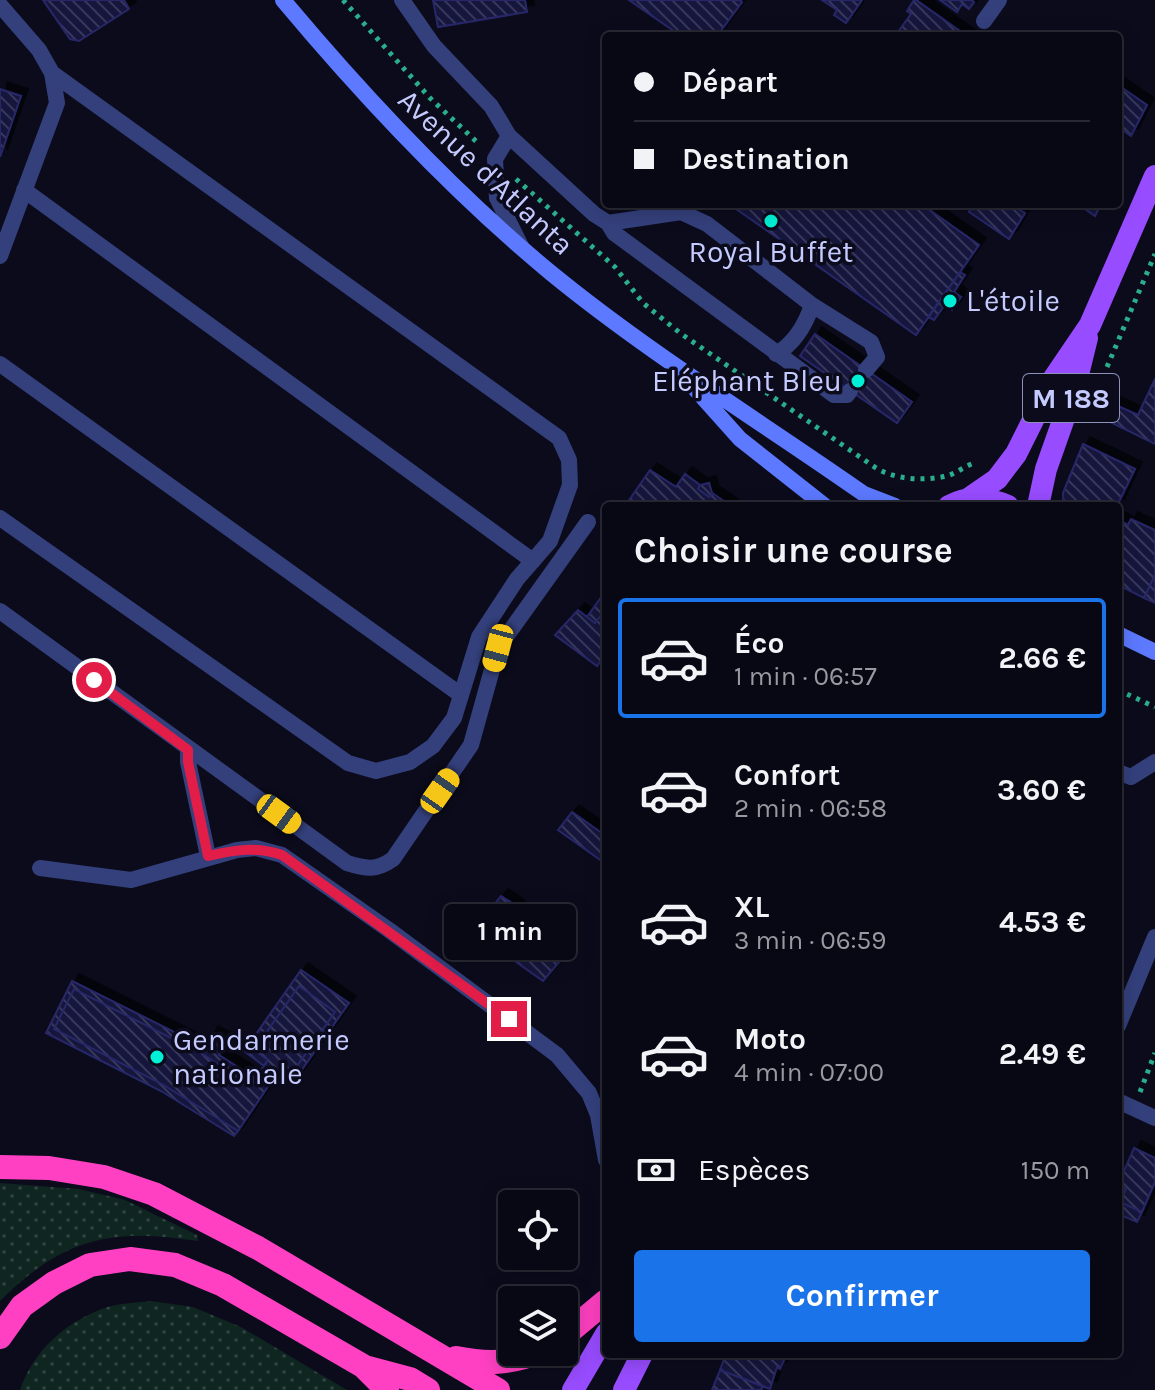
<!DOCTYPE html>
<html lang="fr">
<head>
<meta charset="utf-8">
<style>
  body { margin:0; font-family:Karla,sans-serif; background:#161622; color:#f1f3f6; height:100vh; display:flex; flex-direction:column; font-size:30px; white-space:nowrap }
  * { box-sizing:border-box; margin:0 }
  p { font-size:26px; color:#989aa0 }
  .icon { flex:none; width:44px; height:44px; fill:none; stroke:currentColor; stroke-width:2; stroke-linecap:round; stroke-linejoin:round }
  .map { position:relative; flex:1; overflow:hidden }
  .drawer { position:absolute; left:602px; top:502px; width:520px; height:856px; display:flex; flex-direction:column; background:#080815; border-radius:8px; box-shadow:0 4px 20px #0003,0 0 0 2px #292934 }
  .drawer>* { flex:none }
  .hud { position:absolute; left:602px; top:32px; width:520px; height:176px; border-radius:8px; box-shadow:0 4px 20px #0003,0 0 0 2px #292934; display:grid; align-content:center; height:176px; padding:0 32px; background:#080815 }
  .buttons { position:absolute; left:498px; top:1190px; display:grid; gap:16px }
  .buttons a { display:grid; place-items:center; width:80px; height:80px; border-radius:8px; background:#080815; box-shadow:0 4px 20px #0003,0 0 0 2px #292934; font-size:40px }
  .end { position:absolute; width:36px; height:36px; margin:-18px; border:10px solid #e11d48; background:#fff; box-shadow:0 0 0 4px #fff }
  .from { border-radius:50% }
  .bubble { position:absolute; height:56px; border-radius:8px; background:#080815; box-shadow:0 4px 20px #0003,0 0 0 2px #292934; font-size:26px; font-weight:700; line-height:56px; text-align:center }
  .car { position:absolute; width:24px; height:48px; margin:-24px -12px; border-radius:10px; box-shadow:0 0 6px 2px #0007; background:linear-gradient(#f5c518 24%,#345 0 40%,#f5c518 0 76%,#345 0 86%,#f5c518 0) }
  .hud b { display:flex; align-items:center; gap:28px; height:76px; font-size:30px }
  .hud b+b { border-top:2px solid #292934 }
  .hud i { width:20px; height:20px; background:#f1f3f6 }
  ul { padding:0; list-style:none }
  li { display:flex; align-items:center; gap:24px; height:120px; margin:0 16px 12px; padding:0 16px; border:4px solid transparent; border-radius:8px }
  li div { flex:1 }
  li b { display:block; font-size:30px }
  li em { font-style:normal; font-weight:700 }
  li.selected { border-color:#1a73e8 }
  li>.icon { width:72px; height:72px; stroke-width:1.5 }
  h2 { padding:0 32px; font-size:36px; line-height:96px }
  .pay { display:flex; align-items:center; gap:20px; height:88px; padding:0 32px; font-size:30px }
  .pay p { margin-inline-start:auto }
  .action { display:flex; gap:16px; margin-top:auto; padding:16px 32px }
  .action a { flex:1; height:92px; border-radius:8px; background:#1a73e8; color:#fff; font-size:32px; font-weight:700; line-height:92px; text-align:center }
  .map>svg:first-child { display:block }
  .grass { fill:url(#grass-dots) }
  .building { fill:url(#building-back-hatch); stroke:#282869; stroke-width:2; filter:url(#shadow) }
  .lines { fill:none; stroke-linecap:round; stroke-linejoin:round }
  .path { stroke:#2aae8b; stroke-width:5; stroke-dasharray:4 6; stroke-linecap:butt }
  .service { stroke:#34407c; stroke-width:16 }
  .tertiary { stroke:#34407c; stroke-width:16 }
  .secondary { stroke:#5c79ff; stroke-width:16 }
  .primary { stroke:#984cff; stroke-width:22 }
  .motorway { stroke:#ff40c2; stroke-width:24 }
  .route { stroke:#e11d48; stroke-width:10 }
  .poi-dot { fill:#00f0d7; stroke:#0b0b1c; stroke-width:3 }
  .labels { text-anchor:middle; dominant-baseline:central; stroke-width:7; stroke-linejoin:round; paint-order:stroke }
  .shield { fill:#0b0b1c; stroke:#8d91bb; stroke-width:2 }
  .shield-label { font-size:28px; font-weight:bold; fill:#c5caff }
  .street-label { font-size:30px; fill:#c5caff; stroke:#0b0b1c }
  .poi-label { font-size:30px; fill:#c5caff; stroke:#0b0b1c; text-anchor:start }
</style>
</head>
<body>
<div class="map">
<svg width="1155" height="1390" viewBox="0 0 1155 1390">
  <defs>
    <pattern id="grass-dots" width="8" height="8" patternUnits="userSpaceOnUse" patternTransform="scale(2)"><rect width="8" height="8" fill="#0e2520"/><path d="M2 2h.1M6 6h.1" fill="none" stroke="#304341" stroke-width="1.8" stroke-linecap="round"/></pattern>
    <pattern id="building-back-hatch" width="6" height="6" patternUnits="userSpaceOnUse" patternTransform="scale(2)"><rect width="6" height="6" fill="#16163d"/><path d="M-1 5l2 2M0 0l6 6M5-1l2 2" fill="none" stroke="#36375a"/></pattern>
    <filter id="shadow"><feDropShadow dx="7" dy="-7" stdDeviation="0" flood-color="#0009"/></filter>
  </defs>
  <rect width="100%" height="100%" fill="#0b0b1c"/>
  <path class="grass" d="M0,1183L79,1189L125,1200L197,1235L198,1241C111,1228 64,1237 0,1301Z
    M151,1301L193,1307L241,1327L347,1390H20C33,1352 64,1323 102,1309C116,1303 136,1303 151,1301Z"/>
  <path class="building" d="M43,0H124L129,9L79,41L70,39Z
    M433,0H525L527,12L438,27Z
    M629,0H740L742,2L717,36H681Z
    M822,0H862L846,23L834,15L837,10Z
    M914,0H916L967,36H895L911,14L907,11Z
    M940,0H972L974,2L969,9L962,4L957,12Z
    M1118,85L1147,105L1131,136L1118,127Z
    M0,89L21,96L0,157Z
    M729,204H921L979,245L916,335Z
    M973,204H1009L1025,213L1009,239L969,212Z
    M1078,204H1101L1095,216Z
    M960,272L965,275L954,292L961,297L952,310L945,305L934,320L928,317Z
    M815,334L912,402L897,423L800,356Z
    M1155,379V444L1102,418L1109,402L1138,415Z
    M1083,444L1135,469L1117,506H1063V493Z
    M650,470L676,487L685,474L700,485L698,489L709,497L712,493L731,506H625Z
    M709,483L712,493L709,497L698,489L700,485Z
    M1118,519L1128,525L1131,519L1155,530V575L1144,598L1118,585Z
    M1155,575V603L1144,598Z
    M602,596L606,599V609L595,623L587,617Z
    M606,609V654L597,666L555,635L578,610L595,623Z
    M572,812L606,836V864L558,830Z
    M501,896L509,901L482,938L459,921L467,911L481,921Z
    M509,901L528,916L523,924L565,955L543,981L482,938Z
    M301,970L349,1003L291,1085L276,1074L280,1069L290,1076L335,1012L299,986L254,1050L268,1060L264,1066L244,1051Z
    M72,981L204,1047L211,1033L227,1041L219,1055L255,1078L250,1084L201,1053L74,989L54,1029L162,1084L238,1131L234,1136L161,1091L46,1033Z
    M299,986L335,1012L290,1076L280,1069L238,1131L162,1084L54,1029L74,989L201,1053L250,1084L268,1060L254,1050Z
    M1134,1148L1155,1158V1182L1142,1212L1120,1202L1126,1189L1118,1185Z
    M1120,1202L1142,1212L1137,1222L1118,1214Z
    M726,1354H775L785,1358L780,1369L777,1367L770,1389L720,1370Z
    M720,1370L763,1386L761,1390H712Z"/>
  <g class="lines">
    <path class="path" d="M343,0L430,98L480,145
      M516,179L615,267L643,303L680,333L876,468C896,480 924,481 947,476C957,473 966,465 977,462
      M1107,367L1155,254
      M1118,690L1155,707
      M1140,1092L1155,1053"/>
    <path class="service" d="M402,0L434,46L491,106L509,136L594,214L608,223
      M0,5L39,50L52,73L57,103L0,256
      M984,21L999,0
      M509,136L495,159L497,198L521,246
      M24,190L533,561
      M776,354C795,343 805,326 812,305
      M0,364L461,695
      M850,391L847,395H834L614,233L608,223L681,212L707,224L812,305L871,342L877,357L866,370
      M0,518L348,763L376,771L410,762L433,746L454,718L479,637L517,579L550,541L570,485L569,460L559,438L52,73
      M0,611L347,863C366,869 376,871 393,859L471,745L498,648L588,522
      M188,750V762L208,856
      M1118,772L1131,777L1155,762
      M40,868L131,880L237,850L256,848L282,855L389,930L557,1055L589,1093L598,1115L606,1160
      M1118,1026L1155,937"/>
    <path class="tertiary" d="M1118,1101L1155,1118"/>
    <path class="secondary" d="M283,0C365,98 452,191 551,273C650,354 760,421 864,494L895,506
      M689,382L740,439L825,506
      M1118,634L1155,652"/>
    <path class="primary" d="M968,499L997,479L1016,454L1054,378L1090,325L1155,176
      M949,506C968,496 989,497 1008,506
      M1038,506L1046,469L1075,387L1087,338
      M573,1390L606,1334
      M624,1390L642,1354"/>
    <path class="motorway" d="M0,1167L49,1168L104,1177L154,1194L258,1248L498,1390
      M564,1336L606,1301
      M0,1337L22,1306L54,1283L90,1265L130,1259L175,1265L223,1285L363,1366L387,1390
      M456,1358C486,1364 510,1364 539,1352
      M365,1367L410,1379L428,1390"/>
  </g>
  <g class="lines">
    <path class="route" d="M94,680L188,750V762L208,856C234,850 256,846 282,855L509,1019"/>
  </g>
  <g class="poi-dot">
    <circle cx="771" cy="221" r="8"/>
    <circle cx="950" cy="301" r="8"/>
    <circle cx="858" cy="381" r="8"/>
    <circle cx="157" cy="1057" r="8"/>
  </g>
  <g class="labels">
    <rect class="shield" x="1023" y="374" width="96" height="48" rx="6"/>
    <g class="shield-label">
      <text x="1071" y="398">M 188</text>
    </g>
    <g class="street-label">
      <text transform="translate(486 172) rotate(43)">Avenue d'Atlanta</text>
    </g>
    <g class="poi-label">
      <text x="771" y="252" text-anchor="middle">Royal Buffet</text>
      <text x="966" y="301">L'étoile</text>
      <text x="842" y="381" text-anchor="end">Eléphant Bleu</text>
      <text x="173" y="1040">Gendarmerie<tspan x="173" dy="34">nationale</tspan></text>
    </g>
  </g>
</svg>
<div class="buttons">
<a><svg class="icon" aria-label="locate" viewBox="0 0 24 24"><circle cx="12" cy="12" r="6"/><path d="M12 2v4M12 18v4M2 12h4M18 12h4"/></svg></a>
<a><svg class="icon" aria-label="layers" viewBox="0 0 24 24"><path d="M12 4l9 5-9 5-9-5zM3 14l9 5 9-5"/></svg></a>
</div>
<i class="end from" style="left:94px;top:680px"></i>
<i class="end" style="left:509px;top:1019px"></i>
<div class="bubble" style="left:444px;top:904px;width:132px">1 min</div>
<i class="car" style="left:498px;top:648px;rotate:195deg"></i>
<i class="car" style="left:440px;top:791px;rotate:35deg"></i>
<i class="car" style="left:279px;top:814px;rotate:126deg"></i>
<div class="hud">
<b><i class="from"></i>Départ</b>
<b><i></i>Destination</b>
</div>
<section class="drawer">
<h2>Choisir une course</h2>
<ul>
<li class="selected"><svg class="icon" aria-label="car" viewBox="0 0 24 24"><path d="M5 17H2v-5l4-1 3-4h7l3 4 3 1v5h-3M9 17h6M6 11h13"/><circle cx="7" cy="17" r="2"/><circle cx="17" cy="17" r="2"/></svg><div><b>Éco</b><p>1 min · 06:57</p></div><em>2.66 €</em></li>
<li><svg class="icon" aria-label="car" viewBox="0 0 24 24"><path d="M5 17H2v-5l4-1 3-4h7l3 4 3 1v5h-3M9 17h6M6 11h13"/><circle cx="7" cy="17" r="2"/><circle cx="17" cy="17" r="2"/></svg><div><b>Confort</b><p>2 min · 06:58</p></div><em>3.60 €</em></li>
<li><svg class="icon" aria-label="car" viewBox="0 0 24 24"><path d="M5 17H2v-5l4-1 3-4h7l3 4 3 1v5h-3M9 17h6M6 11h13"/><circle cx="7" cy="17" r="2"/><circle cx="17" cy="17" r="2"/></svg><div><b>XL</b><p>3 min · 06:59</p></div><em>4.53 €</em></li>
<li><svg class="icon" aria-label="car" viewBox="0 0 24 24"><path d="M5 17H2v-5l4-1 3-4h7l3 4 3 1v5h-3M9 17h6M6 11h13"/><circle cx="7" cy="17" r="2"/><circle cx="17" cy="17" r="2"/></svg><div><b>Moto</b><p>4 min · 07:00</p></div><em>2.49 €</em></li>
</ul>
<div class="pay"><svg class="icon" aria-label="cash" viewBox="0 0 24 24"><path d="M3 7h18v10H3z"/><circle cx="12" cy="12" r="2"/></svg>Espèces<p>150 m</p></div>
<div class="action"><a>Confirmer</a></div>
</section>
</div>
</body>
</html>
